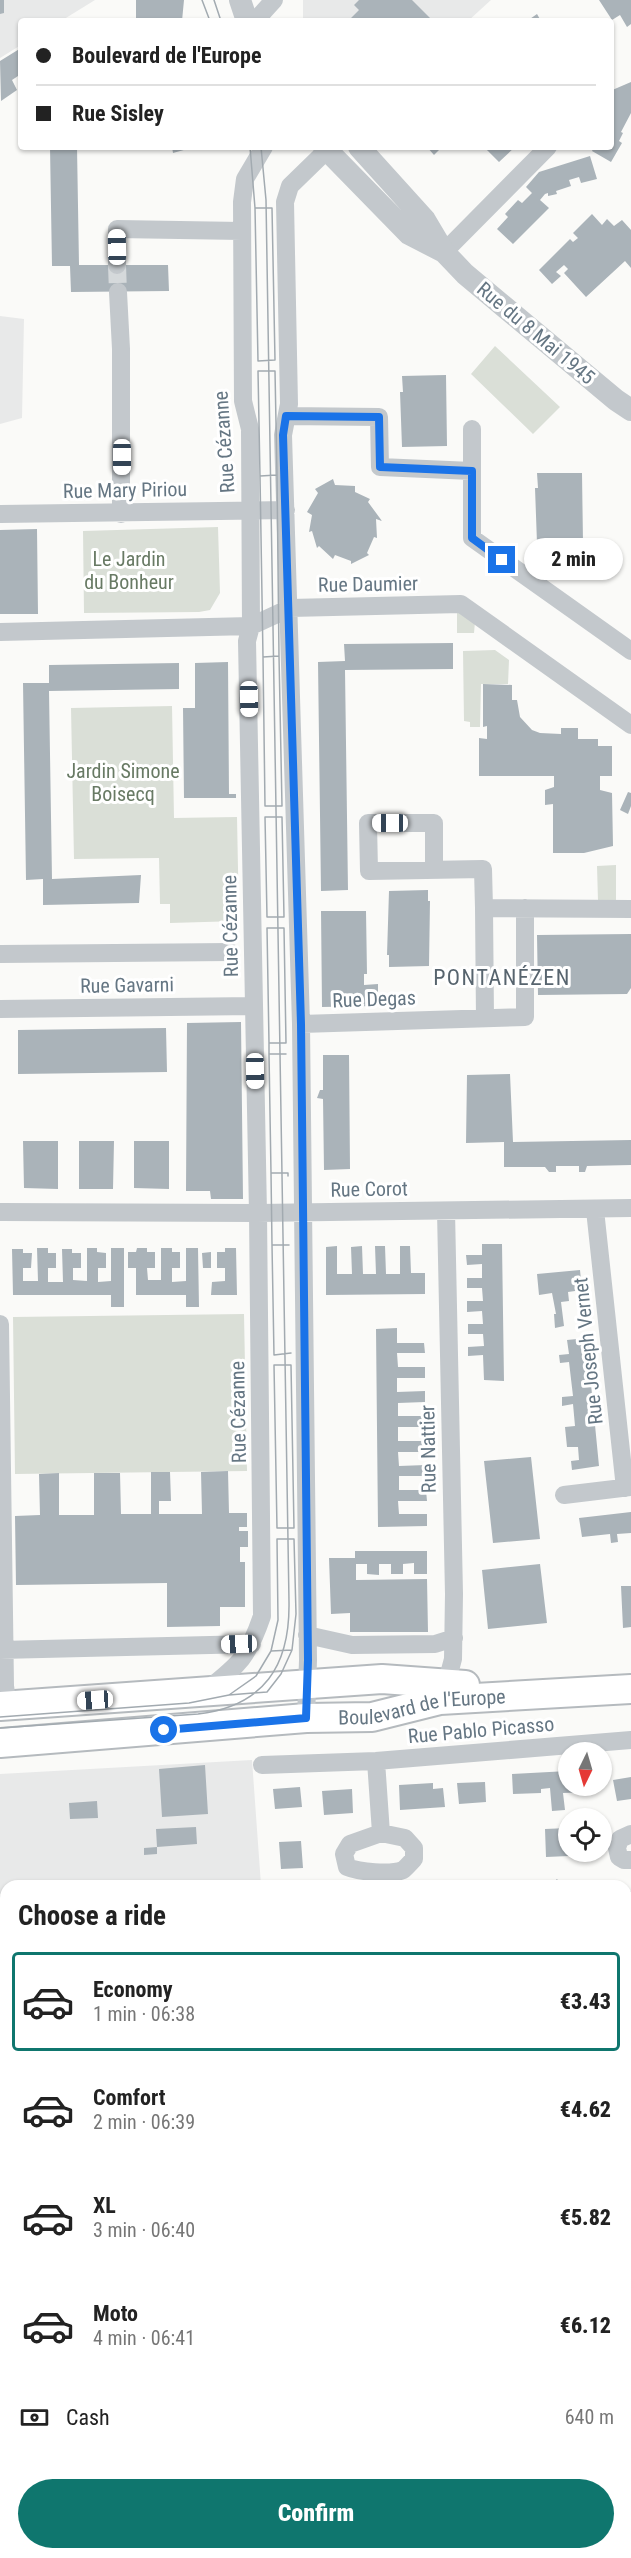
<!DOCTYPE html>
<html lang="en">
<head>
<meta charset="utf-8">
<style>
  body { margin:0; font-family:"Roboto Condensed",sans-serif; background:#f2f2f2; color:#222; height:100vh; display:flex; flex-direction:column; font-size:22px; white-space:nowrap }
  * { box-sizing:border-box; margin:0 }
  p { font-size:20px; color:#767676 }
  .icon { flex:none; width:33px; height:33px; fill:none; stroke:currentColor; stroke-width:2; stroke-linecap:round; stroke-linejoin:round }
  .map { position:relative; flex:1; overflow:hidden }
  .side { position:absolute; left:0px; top:1880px; width:632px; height:680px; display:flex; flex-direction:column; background:#fff; border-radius:18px 18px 0 0; box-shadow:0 2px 4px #0004 }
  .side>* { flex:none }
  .banner { position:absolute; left:18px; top:18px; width:596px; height:132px; border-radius:6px; box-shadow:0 2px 4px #0004; display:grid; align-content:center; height:132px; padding:0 18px; background:#fff }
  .needle { width:39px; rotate:185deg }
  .controls { position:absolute; left:558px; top:1742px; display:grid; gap:12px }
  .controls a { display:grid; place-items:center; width:54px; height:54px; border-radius:50%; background:#fff; box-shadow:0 2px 4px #0004; font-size:30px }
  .end { position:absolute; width:27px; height:27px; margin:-14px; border:8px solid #1a73e8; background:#fff; box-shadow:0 0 0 3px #fff }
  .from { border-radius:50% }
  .bubble { position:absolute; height:42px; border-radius:21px; background:#fff; box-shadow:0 2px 4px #0004; font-size:20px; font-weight:800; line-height:42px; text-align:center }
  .car { position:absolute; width:18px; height:36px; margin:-18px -9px; border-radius:8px; box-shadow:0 0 4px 2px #0007; background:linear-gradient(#fff 24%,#345 0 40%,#fff 0 76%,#345 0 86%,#fff 0) }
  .banner b { display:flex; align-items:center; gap:21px; height:57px; font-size:22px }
  .banner b+b { border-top:2px solid #e0e0e0 }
  .banner i { width:15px; height:15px; background:#222 }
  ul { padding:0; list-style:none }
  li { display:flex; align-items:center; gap:18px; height:99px; margin:0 12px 9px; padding:0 6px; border:3px solid transparent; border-radius:6px }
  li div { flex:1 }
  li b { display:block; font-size:22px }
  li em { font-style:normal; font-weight:800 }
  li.current { border-color:#0f766e }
  li>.icon { width:54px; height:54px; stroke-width:1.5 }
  h2 { padding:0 18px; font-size:27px; line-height:72px }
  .pay { display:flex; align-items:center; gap:15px; height:66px; padding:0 18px; font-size:22px }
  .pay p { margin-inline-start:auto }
  .primary-button { display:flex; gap:12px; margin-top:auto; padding:12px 18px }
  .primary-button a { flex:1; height:69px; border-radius:36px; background:#0f766e; color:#fff; font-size:24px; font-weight:800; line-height:69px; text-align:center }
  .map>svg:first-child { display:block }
  .built { fill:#e8e9e9 }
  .green { fill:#dadfd7 }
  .building { fill:#aab3b9 }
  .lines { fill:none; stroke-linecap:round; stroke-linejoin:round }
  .minor-tunnel { stroke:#d5d9db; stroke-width:18; stroke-dasharray:18 9; stroke-linecap:butt }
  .primary-casing { stroke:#b5babe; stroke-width:32 }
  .minor { stroke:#c3c8cc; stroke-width:18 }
  .tertiary { stroke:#c3c8cc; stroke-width:22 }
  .primary { stroke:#fff; stroke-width:28 }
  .tram { stroke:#a2aab0; stroke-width:1.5 }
  .route { stroke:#1a73e8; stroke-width:8 }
  .labels { text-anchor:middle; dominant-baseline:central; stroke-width:6; stroke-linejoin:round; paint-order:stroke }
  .street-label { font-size:20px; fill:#657683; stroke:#fff }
  .park-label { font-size:20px; fill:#687a64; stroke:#fff }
  .quarter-label { font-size:22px; letter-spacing:1.5px; fill:#57646e; stroke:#fff }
</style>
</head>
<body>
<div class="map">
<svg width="631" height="2558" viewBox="0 0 631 2558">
  <rect width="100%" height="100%" fill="#fafaf8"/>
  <path class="built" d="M0,0H95L61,21H21V45L0,58Z
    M303,0H491L468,21H303Z
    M0,316L24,319L22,418L0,424Z
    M252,1760L261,1885L6,1886V1894H0V1774Z
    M0,2118H6V2253L0,2254Z
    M626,2304H631V2558H148V2553H626Z"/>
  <path class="green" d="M495,346L560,407L533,434L471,374Z
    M218,527L220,593L210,610L199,612L84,613L83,531Z
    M457,611L475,622L474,633H457Z
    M495,650L509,660L508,684H481L480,727H470V722L464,721L463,651Z
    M172,706L174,818L237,817L239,921L170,923V904H160L159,858L74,859L71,708Z
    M616,865V901H598L597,866Z
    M244,1314L247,1471L15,1474L13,1317Z
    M626,2362H631V2558H551V2553H626Z"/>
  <path class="building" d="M0,0H4V13L0,14Z
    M136,0H184L182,21H136Z
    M359,0H412L433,21H348L359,10L354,5Z
    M599,0H631V24L627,27L620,15L612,20Z
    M537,14L541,21H527Z
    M21,48V74L12,80L17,90L1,101L0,61Z
    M631,82V113L621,132L623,133L619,141L622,143L611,162L592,151L594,147H610V104L613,100L610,98V91Z
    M50,147H77L79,265H168L169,291L71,292L70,266H52Z
    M172,147H191V148L173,153Z
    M427,147H442L434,155Z
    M484,147H515L499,162Z
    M590,156L597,179L581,183L579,177L569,180L571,186L556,191L557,194L548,196V193L545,194L540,200L549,208L513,244L497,229L508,217L505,214L518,200L522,203L532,193L526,187L539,172Z
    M592,214L602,225L607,219L614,226L622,220L631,230V268L625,261L586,297L564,273L568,269L564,265L556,272L561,276L552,284L539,270L570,239L573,242L578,238L573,233Z
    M446,375L447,446L402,447L400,392H403L402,376Z
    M537,473H582L583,543H537L535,488H538Z
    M333,479L335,485L355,486V492L370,499L368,502L382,521L376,519L377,538L374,537L367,553L369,555L351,564V561L335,555L333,559L319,546L317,548L312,531L309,532L312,515L307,512L318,493L315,489Z
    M37,529L38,614H0V530Z
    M453,643V669L345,670L348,890L321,891L318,662L345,661L344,644Z
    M228,662L229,794H236V798H184L183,708H195V663Z
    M179,663V689L49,691L52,879L141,875L139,903L43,905V879L26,880L23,683H49V665Z
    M483,684L512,685V700H517L520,717L532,730L540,733L561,734V728H578V739H598V746H612V776H600V790L612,793L613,846L584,853H553V804L545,805V790L554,787V776H479V738L487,739V726L483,727Z
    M628,792L631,793V806L628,814L620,810Z
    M428,890V901H430L429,966L389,967V955H387L389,891Z
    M321,911H366L367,974H364V985L378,984V1006L322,1007Z
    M631,934V988L627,994L538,995L537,935Z
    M389,996H400V1006H389Z
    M241,1022L243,1199H211L210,1191H186L187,1023Z
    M166,1028L167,1072L18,1074V1030Z
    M323,1055H349L350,1169L324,1170L323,1099L317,1098L320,1090H323Z
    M510,1074L513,1142L631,1140V1165L587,1166L585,1172H579V1166H556V1172H549L545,1167H504V1142L466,1143L467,1075Z
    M23,1141H58V1189L24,1188Z
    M79,1141H114L113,1189H79Z
    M134,1141H169V1189L134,1188Z
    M482,1244H502L504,1381L484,1380L483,1355L468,1356V1347L484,1346L483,1334H468V1324H483L482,1311L467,1312V1301H483L482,1288H467V1278H482V1264L467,1265L466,1255H482Z
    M337,1246V1274H352L351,1247L362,1246L363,1274H376L375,1246H385L386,1274H400V1246H410L411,1273H425V1294L326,1295V1247Z
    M37,1248H48V1253H56V1268H48V1282H63L62,1249H72V1253H81V1268H73V1280L87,1281V1248H97V1252L106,1253V1268H98V1282L111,1281V1248H124V1307H111V1295H13L12,1249H23V1253H32L31,1268H23V1281H38Z
    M137,1248H147V1252H155V1268H147L148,1280H161V1248H172V1252H180V1268H172V1282L186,1281V1248H198L199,1307H186V1295H136V1268H128V1252H136Z
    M225,1248H236L237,1295H211L212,1282L225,1281V1268H217V1252H225Z
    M211,1252V1268H203L202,1253Z
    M580,1270L582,1290L568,1292L569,1301L561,1302L564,1326L555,1328L554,1314H556L552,1293L539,1295L537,1274Z
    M397,1328V1343H424L425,1353H397L398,1367H425V1378H397V1392L425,1391V1402L398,1403V1416H426V1427H398V1441H426V1452H398L399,1466L426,1465V1476H399V1490H426L427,1501H398L399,1514H427V1526L378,1527L376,1329Z
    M587,1338L590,1369H594V1373L590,1374L599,1466L572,1470L571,1461L579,1460L578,1447H567L565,1427L575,1426L573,1404L562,1406V1397L573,1396L569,1362L560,1363L559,1355L569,1354L567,1340Z
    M531,1457L540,1539L493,1543L484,1461Z
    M228,1471L229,1513H247V1527H239V1531H248V1547H240V1562H245V1607H220V1626L167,1627V1583L16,1585L15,1516L40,1515L39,1474L59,1473V1515H94V1473H120L121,1514H151V1472H170L171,1501H159V1514H202L201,1472Z
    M631,1512V1533L617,1534L618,1542L611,1543L610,1534L582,1537L579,1518Z
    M355,1551H427V1574H414V1563L403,1564V1574H391V1564H379V1575L367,1574V1564H356V1580L427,1579L428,1632H350V1613L331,1614L329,1558H355Z
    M540,1564L547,1623L488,1629L482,1570Z
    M621,1586H631V1627L623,1628Z
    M205,1765L208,1814L162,1817L159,1769Z
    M568,1771V1785H589L590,1792L563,1793L565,1810L552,1811L550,1788L541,1789V1793L513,1794L512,1774Z
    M631,1777V1799L617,1801L613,1780Z
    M485,1782L486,1802L459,1804L457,1783Z
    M433,1783V1789L443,1788L445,1807L400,1810L399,1785Z
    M300,1787L302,1807L275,1809L273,1789Z
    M352,1789L353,1813L324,1815L322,1791Z
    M97,1801L98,1818L70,1819L69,1803Z
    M196,1827L197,1844L157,1847V1854L144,1855V1848L157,1847L156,1829Z
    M568,1828L569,1856L546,1857L545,1829Z
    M301,1841L303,1868L281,1869L279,1842Z
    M557,1879L562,1886H549Z
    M626,1891H631V1915H626Z
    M0,2006L6,2007L4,2037H0Z
    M0,2080H6V2112H0Z
    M0,2275H6V2300H0Z
    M0,2308L6,2309V2330H0Z
    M0,2338H6V2363H0Z
    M7,2553H32V2558H8Z
    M39,2553H88V2558H39Z
    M420,2553H462L463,2558H420Z
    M473,2553H516V2558H473Z"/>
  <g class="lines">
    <path class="minor-tunnel" d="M117,265L118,292"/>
    <g class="primary-casing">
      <g id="primary">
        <path d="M0,1706L382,1679L465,1685"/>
        <path id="s1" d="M0,1743L306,1718L372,1717L440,1700L631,1689"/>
      </g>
    </g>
    <path class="minor" d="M255,21L274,0
      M444,252L548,147
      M117,265V229L242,231
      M118,292L121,349V514
      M287,416L379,417L380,467L472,471V538L631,651
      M472,471V429
      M0,514L286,510
      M0,632L251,626L290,608L461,604L631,725
      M434,869V823H368L369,871L483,869L484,908
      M0,954L230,952
      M0,1009L254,1006
      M485,1018L484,908L631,909
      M301,1024L525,1017V908
      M595,1210L625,1488
      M446,1211L454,1594L453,1659L446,1685
      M0,1212L258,1213L631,1208
      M0,1324L5,1686L8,1706
      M564,1495L631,1487
      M307,1635L352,1645L435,1644L454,1638
      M0,1650L252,1644
      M207,1690C240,1664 248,1657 262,1616L258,1213L247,641L251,626L250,429L243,401L242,202L245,179L264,147
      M306,1718L308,1660L301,1024L283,435L289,404L285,202L290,186L327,150
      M376,1761L381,1833L405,1838L414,1848V1859C411,1862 406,1868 403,1870C390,1875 359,1872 347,1867L344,1854L350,1844L381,1833
      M262,1765L376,1761L631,1740
      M631,1834L620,1839L617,1848L619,1857L624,1860H631
      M0,2048L6,2050
      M0,2380L6,2381"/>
    <path class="tertiary" d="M240,0L247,21
      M324,147L409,234L444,252
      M359,147L425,220L444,252L465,274L616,400L631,410"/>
    <use href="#primary" class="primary"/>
    <path class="tram" d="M202,0L210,21
      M214,0L221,21
      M250,147L255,208H261
      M255,208H272L275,360L258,361Z
      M258,371H275L277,475L260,476Z
      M277,475L279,656L263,657L260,476Z
      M279,656L282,806H265L263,657Z
      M265,817H282L284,917H267Z
      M267,928H284L286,1043H269Z
      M286,1043H269V1054H286
      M280,1173H271L269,1054H286
      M288,1176V1173H271L272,1245H289
      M289,1245H272L274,1355L291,1353
      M274,1365H291L294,1528H277Z
      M277,1539H294L296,1614L292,1650L271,1651L278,1620Z
      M292,1650L281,1674L267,1692L229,1695L256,1676L271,1651Z
      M0,1717L189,1703L229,1695L253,1693
      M0,1728L198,1714C264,1706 290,1666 289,1602L266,200L261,147"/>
  </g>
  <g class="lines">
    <path class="route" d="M164,1730L306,1718L308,1660L301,1024L283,435L286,416L379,417L380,467L472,471V538L502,560"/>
  </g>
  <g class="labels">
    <g class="street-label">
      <text transform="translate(536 333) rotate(40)">Rue du 8 Mai 1945</text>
      <text transform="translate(224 442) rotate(-94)">Rue Cézanne</text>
      <text transform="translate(125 490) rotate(-1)">Rue Mary Piriou</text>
      <text transform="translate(368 584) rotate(-1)">Rue Daumier</text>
      <text transform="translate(230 926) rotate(-91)">Rue Cézanne</text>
      <text transform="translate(127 985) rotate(-1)">Rue Gavarni</text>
      <text transform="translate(374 999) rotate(-2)">Rue Degas</text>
      <text transform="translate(369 1189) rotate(-1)">Rue Corot</text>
      <text transform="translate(588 1351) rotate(-96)">Rue Joseph Vernet</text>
      <text transform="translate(238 1412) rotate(-91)">Rue Cézanne</text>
      <text transform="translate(428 1449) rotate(-91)">Rue Nattier</text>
      <text stroke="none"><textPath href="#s1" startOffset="424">Boulevard de l'Europe</textPath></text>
      <text transform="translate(481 1730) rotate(-5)">Rue Pablo Picasso</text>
    </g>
    <g class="park-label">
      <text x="129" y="559">Le Jardin<tspan x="129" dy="23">du Bonheur</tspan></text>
      <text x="123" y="771">Jardin Simone<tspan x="123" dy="23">Boisecq</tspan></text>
    </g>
    <g class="quarter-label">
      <text x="502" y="977">PONTANÉZEN</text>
    </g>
  </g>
</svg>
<div class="controls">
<a><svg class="needle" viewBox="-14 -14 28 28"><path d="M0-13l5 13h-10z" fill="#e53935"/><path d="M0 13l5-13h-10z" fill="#767676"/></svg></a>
<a><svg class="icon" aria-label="locate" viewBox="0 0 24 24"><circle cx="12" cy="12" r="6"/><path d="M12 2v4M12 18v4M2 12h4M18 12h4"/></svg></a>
</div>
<i class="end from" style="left:164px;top:1730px"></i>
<i class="end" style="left:502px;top:560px"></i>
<div class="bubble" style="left:524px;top:538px;width:99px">2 min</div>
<i class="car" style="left:117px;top:247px;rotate:359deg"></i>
<i class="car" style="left:122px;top:457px;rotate:180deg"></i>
<i class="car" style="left:249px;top:699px;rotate:179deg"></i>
<i class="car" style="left:390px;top:823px;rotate:270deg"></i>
<i class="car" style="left:255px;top:1071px;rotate:179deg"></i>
<i class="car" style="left:239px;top:1644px;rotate:268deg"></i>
<i class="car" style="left:95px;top:1700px;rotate:266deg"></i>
<div class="banner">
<b><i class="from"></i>Boulevard de l'Europe</b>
<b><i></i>Rue Sisley</b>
</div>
<section class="side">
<h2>Choose a ride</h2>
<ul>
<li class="current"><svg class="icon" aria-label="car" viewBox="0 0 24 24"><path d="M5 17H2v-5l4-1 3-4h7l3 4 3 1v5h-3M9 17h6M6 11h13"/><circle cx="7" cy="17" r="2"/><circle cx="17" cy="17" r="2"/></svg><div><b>Economy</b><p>1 min · 06:38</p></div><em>€3.43</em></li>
<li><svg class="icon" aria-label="car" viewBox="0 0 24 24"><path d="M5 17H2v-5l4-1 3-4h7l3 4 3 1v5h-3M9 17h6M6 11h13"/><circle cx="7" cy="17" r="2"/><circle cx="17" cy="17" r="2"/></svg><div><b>Comfort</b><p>2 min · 06:39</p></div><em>€4.62</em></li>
<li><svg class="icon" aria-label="car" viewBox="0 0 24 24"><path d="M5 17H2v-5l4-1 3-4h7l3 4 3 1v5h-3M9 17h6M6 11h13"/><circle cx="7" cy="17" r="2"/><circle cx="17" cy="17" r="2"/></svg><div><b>XL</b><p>3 min · 06:40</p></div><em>€5.82</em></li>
<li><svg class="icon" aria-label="car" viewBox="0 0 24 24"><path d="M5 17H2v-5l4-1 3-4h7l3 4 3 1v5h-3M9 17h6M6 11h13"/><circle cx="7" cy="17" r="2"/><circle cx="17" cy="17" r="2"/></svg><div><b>Moto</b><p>4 min · 06:41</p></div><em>€6.12</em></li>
</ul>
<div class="pay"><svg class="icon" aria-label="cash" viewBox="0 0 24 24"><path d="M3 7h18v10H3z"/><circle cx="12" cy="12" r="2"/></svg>Cash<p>640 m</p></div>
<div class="primary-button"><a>Confirm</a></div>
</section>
</div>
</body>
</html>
